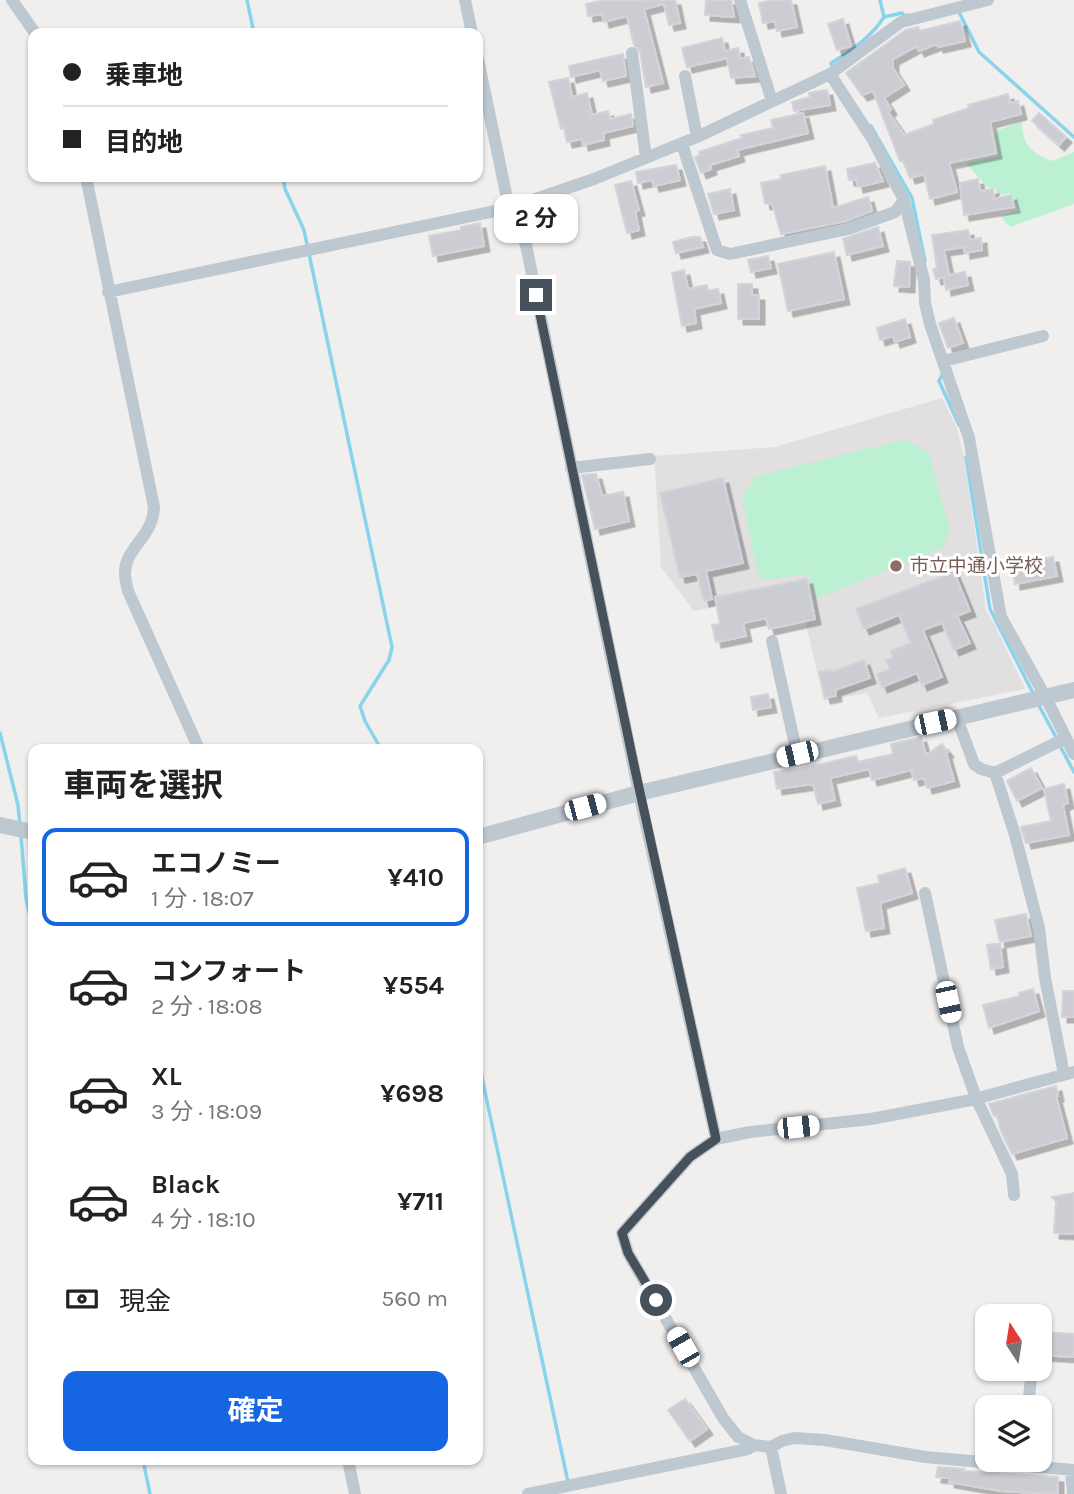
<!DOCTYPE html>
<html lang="ja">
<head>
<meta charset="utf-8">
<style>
  body { margin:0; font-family:Karla,"Noto Sans JP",sans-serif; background:#f2f2f2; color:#222; height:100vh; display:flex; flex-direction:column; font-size:26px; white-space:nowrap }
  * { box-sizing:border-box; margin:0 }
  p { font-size:23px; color:#767676 }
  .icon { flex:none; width:38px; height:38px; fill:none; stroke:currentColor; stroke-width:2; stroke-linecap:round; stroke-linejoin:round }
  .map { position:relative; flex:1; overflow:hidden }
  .side { position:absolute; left:28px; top:744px; width:455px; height:721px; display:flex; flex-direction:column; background:#fff; border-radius:14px; box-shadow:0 2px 5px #0004 }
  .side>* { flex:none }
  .banner { position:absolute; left:28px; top:28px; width:455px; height:154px; border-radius:14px; box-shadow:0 2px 5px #0004; display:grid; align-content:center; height:154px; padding:0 35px; background:#fff }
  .needle { width:46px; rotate:348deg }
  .controls { position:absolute; left:975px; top:1304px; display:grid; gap:14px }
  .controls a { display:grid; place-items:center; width:77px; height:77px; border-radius:14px; background:#fff; box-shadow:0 2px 5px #0004; font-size:35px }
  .end { position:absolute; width:32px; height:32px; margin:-16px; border:9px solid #46515c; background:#fff; box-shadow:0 0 0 4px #fff }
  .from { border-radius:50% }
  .bubble { position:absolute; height:49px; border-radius:14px; background:#fff; box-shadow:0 2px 5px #0004; font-size:23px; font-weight:700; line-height:49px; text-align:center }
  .car { position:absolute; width:21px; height:42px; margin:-21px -10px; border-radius:9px; box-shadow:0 0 5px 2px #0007; background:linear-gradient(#fff 24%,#345 0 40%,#fff 0 76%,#345 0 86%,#fff 0) }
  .banner b { display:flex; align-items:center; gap:24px; height:66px; font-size:26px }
  .banner b+b { border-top:2px solid #e0e0e0 }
  .banner i { width:18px; height:18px; background:#222 }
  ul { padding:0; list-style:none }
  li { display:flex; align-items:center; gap:21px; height:98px; margin:0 14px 10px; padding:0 21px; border:4px solid transparent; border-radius:14px }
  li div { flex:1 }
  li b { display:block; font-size:26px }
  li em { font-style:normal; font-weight:700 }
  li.on { border-color:#1666e3 }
  li>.icon { width:63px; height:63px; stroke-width:1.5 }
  h2 { padding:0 35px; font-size:32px; line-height:84px }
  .pay { display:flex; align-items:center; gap:18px; height:77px; padding:0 35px; font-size:26px }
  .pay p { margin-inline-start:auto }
  .button { display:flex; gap:14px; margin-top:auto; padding:14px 35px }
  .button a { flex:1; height:80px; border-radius:14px; background:#1666e3; color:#fff; font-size:28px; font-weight:700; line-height:80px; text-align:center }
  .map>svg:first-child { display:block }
  .education { fill:#e2dfe0 }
  .green { fill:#bbf0d2 }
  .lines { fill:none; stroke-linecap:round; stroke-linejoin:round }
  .stream { stroke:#88d4ed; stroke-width:3.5 }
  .building { fill:#cbcdd3; stroke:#d2d4da; stroke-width:2; filter:url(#shadow) }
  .minor { stroke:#bec8d1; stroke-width:12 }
  .tertiary { stroke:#bec8d1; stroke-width:16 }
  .route { stroke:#46515c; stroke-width:9 }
  .education-dot { fill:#8d6e63; stroke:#fff; stroke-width:2.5 }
  .labels { text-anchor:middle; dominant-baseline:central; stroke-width:6; stroke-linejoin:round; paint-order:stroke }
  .education-label { font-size:19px; fill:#785e54; stroke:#fff; text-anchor:start }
</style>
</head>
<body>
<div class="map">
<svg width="1074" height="1494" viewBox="0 0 1074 1494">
  <defs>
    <filter id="shadow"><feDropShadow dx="5.5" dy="5.5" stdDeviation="0" flood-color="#0004"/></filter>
  </defs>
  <rect width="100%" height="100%" fill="#f1eeee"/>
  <path class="education" d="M942,398L957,429L964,456L986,611L993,621L1025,689L879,718L867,693L824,701L798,591L694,611L661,567L654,456L775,447Z"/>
  <path class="green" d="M1022,122C1021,143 1034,156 1053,161L1074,152V204L1010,227L1000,216L1018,211L1011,193L998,195L995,188L987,187L966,163L999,156L995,136L998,130Z
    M906,439L929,453L950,530L942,548L815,599L809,574L765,580L757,572L742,497L757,476Z"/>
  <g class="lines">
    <path class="stream" d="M247,0L254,33
      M880,0L884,17L902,13L904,16L907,15
      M959,12L979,52L1074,137
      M833,68L831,63C850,52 872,36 884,17
      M871,126L912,198L925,261
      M283,177L285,189L304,230L392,647L389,660L360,706L365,721L381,749
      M942,375L939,381L959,425
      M966,457L990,609L1034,695
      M1037,702L1057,739
      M0,733L18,805L20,825
      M1060,746L1074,772
      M21,836L26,898L33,931
      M478,1059L568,1482
      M143,1460L150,1494"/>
  </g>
  <path class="building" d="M605,0H675L680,23L669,25L664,4L644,9L663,83L646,87L640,51L634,45L627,16L604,22L602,14L588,16L586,4Z
    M706,0H731L734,17L705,15Z
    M774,0H791L797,27L777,31L775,21L763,23L759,3Z
    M843,19L851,46L837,50L828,24Z
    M960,21L965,41L938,47L937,44L919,51L917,46L893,59V68L904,85L884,98L891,109L888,112L904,135L934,124L933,120L969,108L968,105L1008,94L1010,103L1018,101L1021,114L990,122L996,153L949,163L957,192L930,199L924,174L910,178L903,160L900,161L873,91L862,95L846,73L906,30L918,27L920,31Z
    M722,38L725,51L738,48L740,59L749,57L755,76L731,78L727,58L687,67L682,48Z
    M623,54L626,76L603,81L600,70L571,77L569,66Z
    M568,78L572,97L587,93L592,115L608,111L610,119L631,114L633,126L603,133L604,140L583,145L582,139L567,142L564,128L561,129L549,82Z
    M827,90L830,105L794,111L792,102L810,97L809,93Z
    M803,113L808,133L737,150L739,156L710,165L711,169L701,173L695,157L700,155L699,152L742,138L741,135L773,128L771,120Z
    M1039,113L1066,137L1059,145L1032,121Z
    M875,163L883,181L858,187L856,179L849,180L847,169Z
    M676,165L680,180L654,186L652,180L638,183L636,172Z
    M825,166L833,208L868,197L872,211L846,221L781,234L772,203L765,204L761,183L781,179V175Z
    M978,179L980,191L993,189L994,199L1011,195L1014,207L964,215L960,183Z
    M631,181L639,210L635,211L639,230L627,233L615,185Z
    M730,189L734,210L714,214L708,194Z
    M480,223L484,246L433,256L429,236L461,230V227Z
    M878,227L883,246L847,255L843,239Z
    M968,230L970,240L981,238L982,250L965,253L964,247L944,250L949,275L965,272L968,285L946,290L944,277L936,279L933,269L937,268L932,235Z
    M692,237H700L703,247L676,253L673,242Z
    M834,252L844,299L788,311L778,264Z
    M768,256L771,268L751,272L748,260Z
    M897,261L910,262L909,287L894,286Z
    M684,270L688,289L707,285L708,291L718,289L721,303L694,309L696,323L682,326L672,273Z
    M738,284H752V295H759V319H738Z
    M954,318L963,343L948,348L939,323Z
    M905,319L910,337L895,342L893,336L880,340L877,328Z
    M596,474L602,496L623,492L629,521L595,529L582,475Z
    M723,478L743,563L706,571L712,599L704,601L697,574L680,577L660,493Z
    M1053,557L1057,576L1015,584L1012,564Z
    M954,572L970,611L957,616L970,643L954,650L942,623L923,630L942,677L922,685L917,673L882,687L877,674L890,669L886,660L893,658L891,651L911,643L899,615L864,629L856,609Z
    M807,579L815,619L769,629L766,618L743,623L746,636L716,642L712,625L720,624L715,597Z
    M864,660L870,678L835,690L836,696L825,698L819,672L830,670L831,672Z
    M768,694L771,707L753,710L751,697Z
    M921,737L926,755L942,744L948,752L946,753L954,781L927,788L924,778L914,780L911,770L872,780L869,769L830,778L835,800L818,804L813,784L777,789L774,772L800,769L856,756L858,762L893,754L891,744Z
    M1031,768L1042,788L1017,801L1007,781Z
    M1064,784L1068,803L1063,805L1069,835L1026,843L1021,827L1051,821L1044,789Z
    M905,868L912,893L880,903L884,928L866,931L857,888L880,883L878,876Z
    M1026,914L1031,936L1000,942L995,920Z
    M1000,943L1003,967L991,969L987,945Z
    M1033,989L1039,1011L989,1028L983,1005L1020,996L1019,993Z
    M1063,991H1074V1017H1062Z
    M1056,1086L1058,1096H1056L1067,1138L1012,1154L1001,1131L997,1115L994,1116L989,1104Z
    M1074,1193V1234L1054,1233L1056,1202L1052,1197Z
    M1043,1332L1074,1334V1357L1040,1355Z
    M685,1399L707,1429L690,1441L668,1410Z
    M938,1467L964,1469L963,1471L1058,1477V1494L1001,1491L949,1482L950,1478L936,1477Z"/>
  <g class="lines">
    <path class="minor" d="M12,0L35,33
      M465,0L472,33
      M740,0L772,101
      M632,53L646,158
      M478,59L509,208L526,245L639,793L716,1139L750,1132L871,1119L971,1100L1074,1072
      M830,74L873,140L904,200L924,280L925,303L930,324L969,438L1001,617L1045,696L1074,754
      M685,76L697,137
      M682,144L717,250L730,254L848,229L895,212L904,200
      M86,177L154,507C153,538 124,548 125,574C125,580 127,586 128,591L199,749
      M108,292L509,208L594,179L697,137L830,74L901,22L988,0
      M944,361L1043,336
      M571,468L650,459
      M772,641L797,754
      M957,718L974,764L981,769L995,773L1015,835L1039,928L1045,978L1064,1074
      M995,773L1066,738
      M925,893L958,1047L976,1098L1012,1174L1014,1195
      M716,1139L690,1157L622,1233L628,1253L723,1418L738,1437L754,1445
      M1028,1407L1032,1368
      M771,1447L781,1494
      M348,1460L355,1494
      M1071,1470L1073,1494
      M528,1494L748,1449L754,1445L771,1447L782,1441L794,1438L825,1440L925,1457L1074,1470"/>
    <path class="tertiary" d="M0,825L33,832
      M478,837L639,793L1074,690"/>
  </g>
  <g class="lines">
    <path class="route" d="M536,295L634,765L716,1139L690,1157L622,1233L628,1253L656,1300"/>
  </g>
  <circle class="education-dot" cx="896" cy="566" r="7"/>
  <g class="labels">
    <g class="education-label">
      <text x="910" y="566">市立中通小学校</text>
    </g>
  </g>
</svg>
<div class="controls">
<a><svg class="needle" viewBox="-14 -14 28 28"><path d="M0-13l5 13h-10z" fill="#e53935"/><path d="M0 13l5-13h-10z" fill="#767676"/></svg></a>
<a><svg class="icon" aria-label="layers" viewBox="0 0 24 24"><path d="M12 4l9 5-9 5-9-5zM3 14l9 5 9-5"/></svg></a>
</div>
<i class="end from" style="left:656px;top:1300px"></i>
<i class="end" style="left:536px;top:295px"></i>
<div class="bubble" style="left:494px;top:194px;width:84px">2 分</div>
<i class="car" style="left:935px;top:722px;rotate:78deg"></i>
<i class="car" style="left:797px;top:754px;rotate:257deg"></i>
<i class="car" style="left:585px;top:807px;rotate:75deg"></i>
<i class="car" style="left:948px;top:1002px;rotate:168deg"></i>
<i class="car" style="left:798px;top:1127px;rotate:84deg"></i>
<i class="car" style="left:683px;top:1347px;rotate:330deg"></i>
<div class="banner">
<b><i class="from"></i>乗車地</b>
<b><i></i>目的地</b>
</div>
<section class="side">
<h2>車両を選択</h2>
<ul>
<li class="on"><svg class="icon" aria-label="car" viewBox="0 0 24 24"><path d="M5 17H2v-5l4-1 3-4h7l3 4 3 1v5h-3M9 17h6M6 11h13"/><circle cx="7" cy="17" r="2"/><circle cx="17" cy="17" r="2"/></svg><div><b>エコノミー</b><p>1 分 · 18:07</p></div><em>¥410</em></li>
<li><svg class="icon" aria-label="car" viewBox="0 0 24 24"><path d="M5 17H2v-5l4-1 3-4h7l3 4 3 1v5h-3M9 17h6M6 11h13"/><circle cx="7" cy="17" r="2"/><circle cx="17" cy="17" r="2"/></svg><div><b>コンフォート</b><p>2 分 · 18:08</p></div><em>¥554</em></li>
<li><svg class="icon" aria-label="car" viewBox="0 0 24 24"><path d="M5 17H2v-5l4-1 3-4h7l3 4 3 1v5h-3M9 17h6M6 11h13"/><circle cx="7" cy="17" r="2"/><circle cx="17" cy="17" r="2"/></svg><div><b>XL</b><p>3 分 · 18:09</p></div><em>¥698</em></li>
<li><svg class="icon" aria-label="car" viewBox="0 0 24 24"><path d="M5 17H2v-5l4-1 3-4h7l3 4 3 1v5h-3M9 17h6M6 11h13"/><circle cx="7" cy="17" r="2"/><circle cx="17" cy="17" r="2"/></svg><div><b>Black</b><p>4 分 · 18:10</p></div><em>¥711</em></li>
</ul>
<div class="pay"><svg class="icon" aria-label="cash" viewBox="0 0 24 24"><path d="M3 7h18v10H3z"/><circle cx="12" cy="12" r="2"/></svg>現金<p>560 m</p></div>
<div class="button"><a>確定</a></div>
</section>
</div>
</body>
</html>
